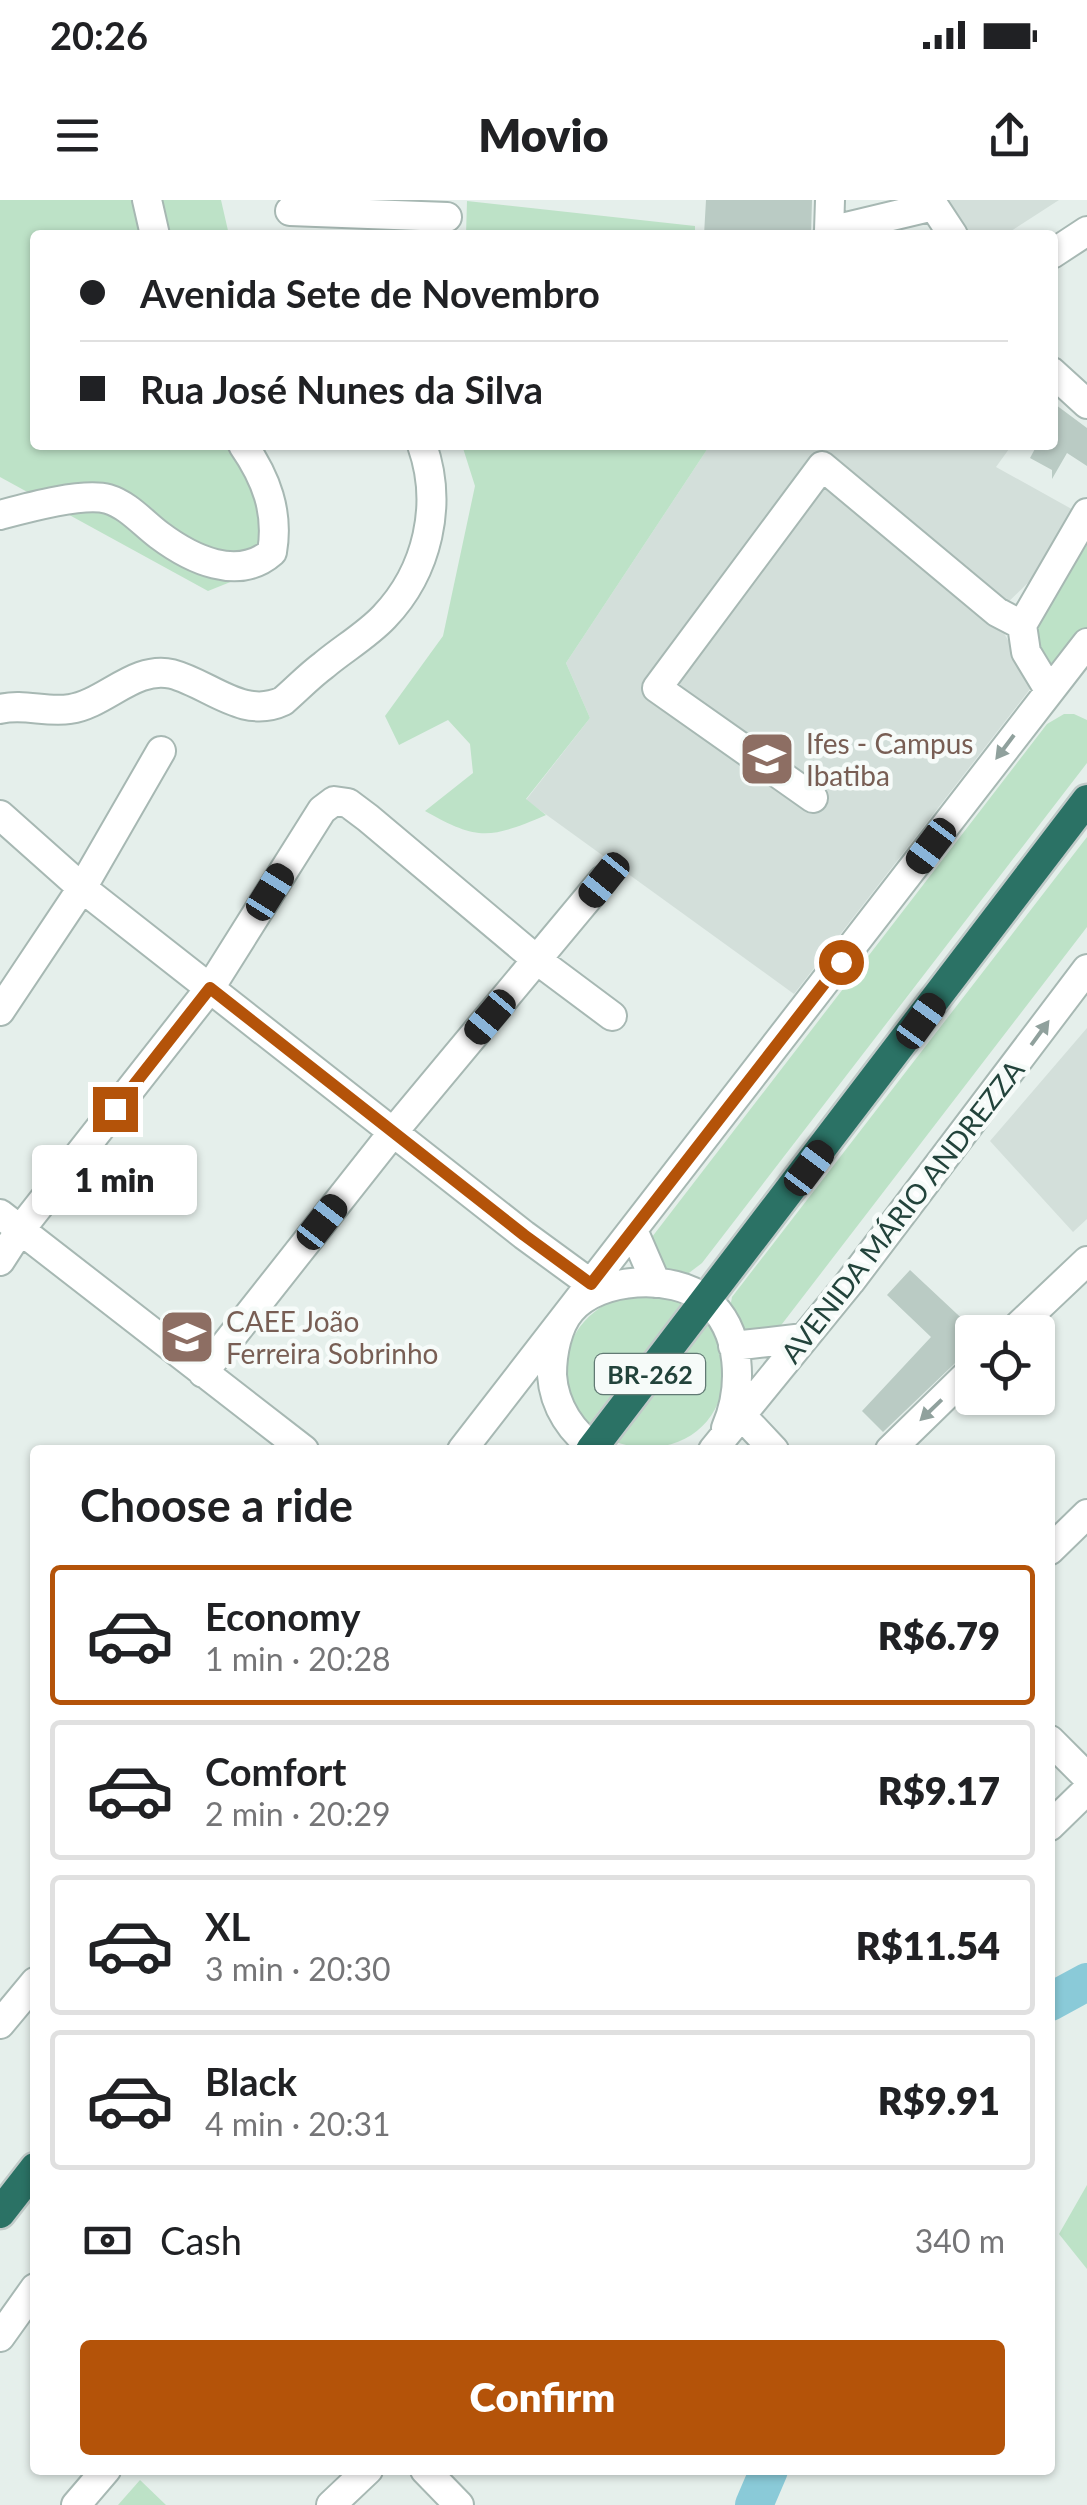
<!DOCTYPE html>
<html lang="en">
<head>
<meta charset="utf-8">
<style>
  body { margin:0; font-family:Lato,sans-serif; background:#f6f6f6; color:#202124; height:100vh; display:flex; flex-direction:column; font-size:38px; white-space:nowrap }
  * { box-sizing:border-box; margin:0 }
  p { font-size:32px; color:#757577 }
  .icon { flex:none; width:55px; height:55px; fill:none; stroke:currentColor; stroke-width:2; stroke-linecap:round; stroke-linejoin:round }
  .map { position:relative; flex:1; overflow:hidden }
  .details { position:absolute; left:30px; top:1245px; width:1025px; height:1030px; display:flex; flex-direction:column; background:#fff; border-radius:10px; box-shadow:0 2px 8px #0004 }
  .details>* { flex:none }
  .hud { position:absolute; left:30px; top:30px; width:1028px; height:220px; border-radius:10px; box-shadow:0 2px 8px #0004; display:grid; align-content:center; height:220px; padding:0 50px; background:#fff }
  .fabs { position:absolute; left:955px; top:1115px; display:grid; gap:20px }
  .fabs a { display:grid; place-items:center; width:100px; height:100px; border-radius:10px; background:#fff; box-shadow:0 2px 8px #0004; font-size:50px }
  .end { position:absolute; width:45px; height:45px; margin:-22px; border:12px solid #b45309; background:#fff; box-shadow:0 0 0 5px #fff }
  .from { border-radius:50% }
  .bubble { position:absolute; height:70px; border-radius:10px; background:#fff; box-shadow:0 2px 8px #0004; font-size:32px; font-weight:800; line-height:70px; text-align:center }
  .car { position:absolute; width:30px; height:60px; margin:-30px -15px; border-radius:12px; box-shadow:0 0 8px 2px #0007; background:linear-gradient(#222 24%,#8ab4d8 0 40%,#222 0 76%,#8ab4d8 0 86%,#222 0) }
  .hud b { display:flex; align-items:center; gap:35px; height:95px; font-size:38px }
  .hud b+b { border-top:2px solid #e0e0e0 }
  .hud i { width:25px; height:25px; background:#202124 }
  ul { padding:0; list-style:none }
  li { display:flex; align-items:center; gap:30px; height:140px; margin:0 20px 15px; padding:0 30px; border:5px solid #e0e0e0; border-radius:10px }
  li div { flex:1 }
  li b { display:block; font-size:38px }
  li em { font-style:normal; font-weight:800 }
  li.current { border-color:#b45309 }
  li>.icon { width:90px; height:90px; stroke-width:1.5 }
  h2 { padding:0 50px; font-size:45px; line-height:120px }
  .pay { display:flex; align-items:center; gap:25px; height:110px; padding:0 50px; font-size:38px }
  .pay p { margin-inline-start:auto }
  .button { display:flex; gap:20px; margin-top:auto; padding:20px 50px }
  .button a { flex:1; height:115px; border-radius:10px; background:#b45309; color:#fff; font-size:40px; font-weight:800; line-height:115px; text-align:center }
  .status { display:flex; justify-content:space-between; align-items:center; height:70px; padding:0 50px; background:#fff; direction:ltr }
  .status svg { height:28px; fill:currentColor }
  header { display:flex; justify-content:space-between; align-items:center; height:130px; padding:0 50px; background:#fff; font-size:45px; font-weight:800 }
  .map>svg:first-child { display:block }
  .built { fill:#d3dfda }
  .green { fill:#bde2c7 }
  .lines { fill:none; stroke-linecap:round; stroke-linejoin:round }
  .river { stroke:#8acad8; stroke-width:38 }
  .building { fill:#bacbc4 }
  .minor-casing { stroke:#a7b8b3; stroke-width:32 }
  .highway-casing { stroke:#c1cac8; stroke-width:35 }
  .minor { stroke:#fff; stroke-width:28 }
  .highway { stroke:#2b7265; stroke-width:30 }
  .oneway { fill:#90a19d }
  .route { stroke:#b45309; stroke-width:12 }
  .labels { text-anchor:middle; dominant-baseline:central; stroke-width:9; stroke-linejoin:round; paint-order:stroke }
  .shield { fill:#f6fbf9; stroke:#627a74; stroke-width:2.5 }
  .shield-label { font-size:25px; font-weight:bold; fill:#22433b }
  .education-label { font-size:28px; fill:#785e54; stroke:#f6fbf9; text-anchor:start }
  .street-label { font-size:28px; fill:#22433b; stroke:#f6fbf9 }
</style>
</head>
<body>
<div class="status"><b>20:26</b><svg viewBox="0 0 49 12"><path d="M0 12V9h3v3zM5 12V6h3v6zM10 12V3h3v9zM15 12V0h3v12zM26 1h20v11H26zM47 4h2v5h-2z"/></svg></div>
<header><svg class="icon" aria-label="menu" viewBox="0 0 24 24"><path d="M4 6h16M4 12h16M4 18h16"/></svg>Movio<svg class="icon" aria-label="share" viewBox="0 0 24 24"><path d="M12 15V3M7 8l5-5 5 5M5 13v7h14v-7"/></svg></header>
<div class="map">
<svg width="1087" height="2305" viewBox="0 0 1087 2305">
  <rect width="100%" height="100%" fill="#e5efeb"/>
  <path class="built" d="M945,0H1059L1005,35H970Z
    M710,245H789L793,248L796,245H1008L1009,249L996,267L1077,312L1037,374L998,412L1005,435L1034,484L794,794L526,600L590,518L566,463Z
    M1087,828V1019L1073,1032L990,941Z"/>
  <path class="green" d="M0,0H221L229,35H35V245H271L258,256L273,365L208,391L0,277Z
    M467,1L695,26V35H466Z
    M462,245H710L566,463L590,518L526,599L546,615C490,639 478,641 425,611L473,573L470,544L448,520L399,545L385,516L443,436L475,286Z
    M1087,345V430L1051,477L1039,460L1033,427Z
    M1064,514H1074L1087,520V563L702,1063L685,1076L665,1073L650,1047L652,1037L1047,524Z
    M1087,637V727L782,1124L775,1132L745,1134L730,1108L732,1097Z
    M623,1095H663L682,1103L589,1224C548,1174 564,1120 623,1095Z
    M707,1122C754,1196 694,1270 612,1241Z
    M1087,1985V2069L1059,2034Z
    M140,2280L166,2305H118Z"/>
  <g class="lines">
    <path class="river" d="M1050,1802L1087,1782
      M754,2305L769,2270"/>
  </g>
  <path class="building" d="M706,0H812L811,35H704Z
    M1052,202L1087,228V266L1067,253L1052,279V270L1030,258L1037,245H1052Z
    M910,1070L972,1128V1147L883,1232L862,1211L931,1137L887,1095Z"/>
  <g class="lines">
    <g class="minor-casing">
      <path id="minor" d="M147,0L155,35
        M930,0L953,35
        M290,11L447,17
        M829,31L830,0
        M828,35L829,31L934,6
        M1052,54L1087,31
        M1052,172L1087,204
        M0,315C26,308 83,292 108,299C128,305 143,323 159,335C191,359 238,382 272,352C279,312 266,278 243,245
        M1049,490L1026,452L1022,425L1087,313
        M0,509C24,503 46,513 70,509C105,504 135,465 172,474C210,484 243,520 283,501C297,489 309,476 324,465C343,449 367,435 384,417C428,371 443,304 422,245
        M813,598L657,488L822,266L997,412L1022,425
        M0,615L82,688L524,1035L591,1084
        M0,811L82,688L161,551
        M0,1014L304,1250
        M633,1030L656,1083
        M0,1061L20,1030L210,788L322,610L334,601L348,603L368,618L537,760L612,816
        M1012,1132L1087,1061
        M733,1146L804,1138
        M203,1173L394,931L603,680
        M742,1216L774,1250
        M462,1250L1087,443
        M598,1250C572,1234 554,1206 552,1175C552,1154 557,1126 571,1110C599,1077 673,1073 706,1100C743,1130 743,1189 726,1228
        M713,1250L850,1082L1087,769
        M890,1250L972,1170
        M1050,1350L1087,1314
        M1050,1540L1087,1577
        M1050,1626L1087,1590
        M0,1824L35,1782
        M0,2137L35,2088
        M425,2270L459,2305
        M76,2305L106,2270
        M331,2305L368,2270"/>
    </g>
    <g class="highway-casing">
      <path id="highway" d="M591,1250L1087,600
        M0,2013L35,1968"/>
    </g>
    <use href="#minor" class="minor"/>
    <use href="#highway" class="highway"/>
  </g>
  <defs><path id="oneway-solid" d="M-6-.8H1V-3.2L6.5 0L1 3.2V.8H-6Z" transform="scale(2.5)"/></defs>
  <g class="oneway">
    <use href="#oneway-solid" transform="translate(1005 547) rotate(127)"/>
    <use href="#oneway-solid" transform="translate(1040 833) rotate(-54)"/>
    <use href="#oneway-solid" transform="translate(931 1210) rotate(136)"/>
  </g>
  <g class="lines">
    <path class="route" d="M115,909L210,788L524,1035L591,1084L841,762"/>
  </g>
  <defs>
    <g id="university-square" transform="scale(2.875)"><rect x="-9" y="-9" width="18" height="18" rx="4" fill="#8d6e63" stroke="#f6fbf9"/><path d="M0-5L7-2L0 1L-7-2ZM-4 1L0 2.5L4 1V4Q0 6-4 4Z" fill="#fff"/></g>
    <g id="school-square" transform="scale(2.875)"><rect x="-9" y="-9" width="18" height="18" rx="4" fill="#8d6e63" stroke="#f6fbf9"/><path d="M0-5L7-2L0 1L-7-2ZM-4 1L0 2.5L4 1V4Q0 6-4 4Z" fill="#fff"/></g>
  </defs>
  <g fill-rule="evenodd">
    <use href="#university-square" x="767" y="559"/>
    <use href="#school-square" x="187" y="1137"/>
  </g>
  <g class="labels">
    <rect class="shield" x="595" y="1154" width="110" height="40" rx="8"/>
    <g class="shield-label">
      <text x="650" y="1174">BR-262</text>
    </g>
    <g class="education-label">
      <text x="806" y="543">Ifes - Campus<tspan x="806" dy="32">Ibatiba</tspan></text>
      <text x="226" y="1121">CAEE João<tspan x="226" dy="32">Ferreira Sobrinho</tspan></text>
    </g>
    <g class="street-label">
      <text transform="translate(902 1011) rotate(-52)">AVENIDA MÁRIO ANDREZZA</text>
    </g>
  </g>
</svg>
<div class="fabs">
<a><svg class="icon" aria-label="locate" viewBox="0 0 24 24"><circle cx="12" cy="12" r="6"/><path d="M12 2v4M12 18v4M2 12h4M18 12h4"/></svg></a>
</div>
<i class="end from" style="left:841px;top:762px"></i>
<i class="end" style="left:115px;top:909px"></i>
<div class="bubble" style="left:32px;top:945px;width:165px">1 min</div>
<i class="car" style="left:931px;top:646px;rotate:217deg"></i>
<i class="car" style="left:604px;top:680px;rotate:219deg"></i>
<i class="car" style="left:270px;top:692px;rotate:32deg"></i>
<i class="car" style="left:490px;top:817px;rotate:220deg"></i>
<i class="car" style="left:921px;top:821px;rotate:36deg"></i>
<i class="car" style="left:809px;top:968px;rotate:37deg"></i>
<i class="car" style="left:322px;top:1022px;rotate:38deg"></i>
<div class="hud">
<b><i class="from"></i>Avenida Sete de Novembro</b>
<b><i></i>Rua José Nunes da Silva</b>
</div>
<section class="details">
<h2>Choose a ride</h2>
<ul>
<li class="current"><svg class="icon" aria-label="car" viewBox="0 0 24 24"><path d="M5 17H2v-5l4-1 3-4h7l3 4 3 1v5h-3M9 17h6M6 11h13"/><circle cx="7" cy="17" r="2"/><circle cx="17" cy="17" r="2"/></svg><div><b>Economy</b><p>1 min · 20:28</p></div><em>R$6.79</em></li>
<li><svg class="icon" aria-label="car" viewBox="0 0 24 24"><path d="M5 17H2v-5l4-1 3-4h7l3 4 3 1v5h-3M9 17h6M6 11h13"/><circle cx="7" cy="17" r="2"/><circle cx="17" cy="17" r="2"/></svg><div><b>Comfort</b><p>2 min · 20:29</p></div><em>R$9.17</em></li>
<li><svg class="icon" aria-label="car" viewBox="0 0 24 24"><path d="M5 17H2v-5l4-1 3-4h7l3 4 3 1v5h-3M9 17h6M6 11h13"/><circle cx="7" cy="17" r="2"/><circle cx="17" cy="17" r="2"/></svg><div><b>XL</b><p>3 min · 20:30</p></div><em>R$11.54</em></li>
<li><svg class="icon" aria-label="car" viewBox="0 0 24 24"><path d="M5 17H2v-5l4-1 3-4h7l3 4 3 1v5h-3M9 17h6M6 11h13"/><circle cx="7" cy="17" r="2"/><circle cx="17" cy="17" r="2"/></svg><div><b>Black</b><p>4 min · 20:31</p></div><em>R$9.91</em></li>
</ul>
<div class="pay"><svg class="icon" aria-label="cash" viewBox="0 0 24 24"><path d="M3 7h18v10H3z"/><circle cx="12" cy="12" r="2"/></svg>Cash<p>340 m</p></div>
<div class="button"><a>Confirm</a></div>
</section>
</div>
</body>
</html>
